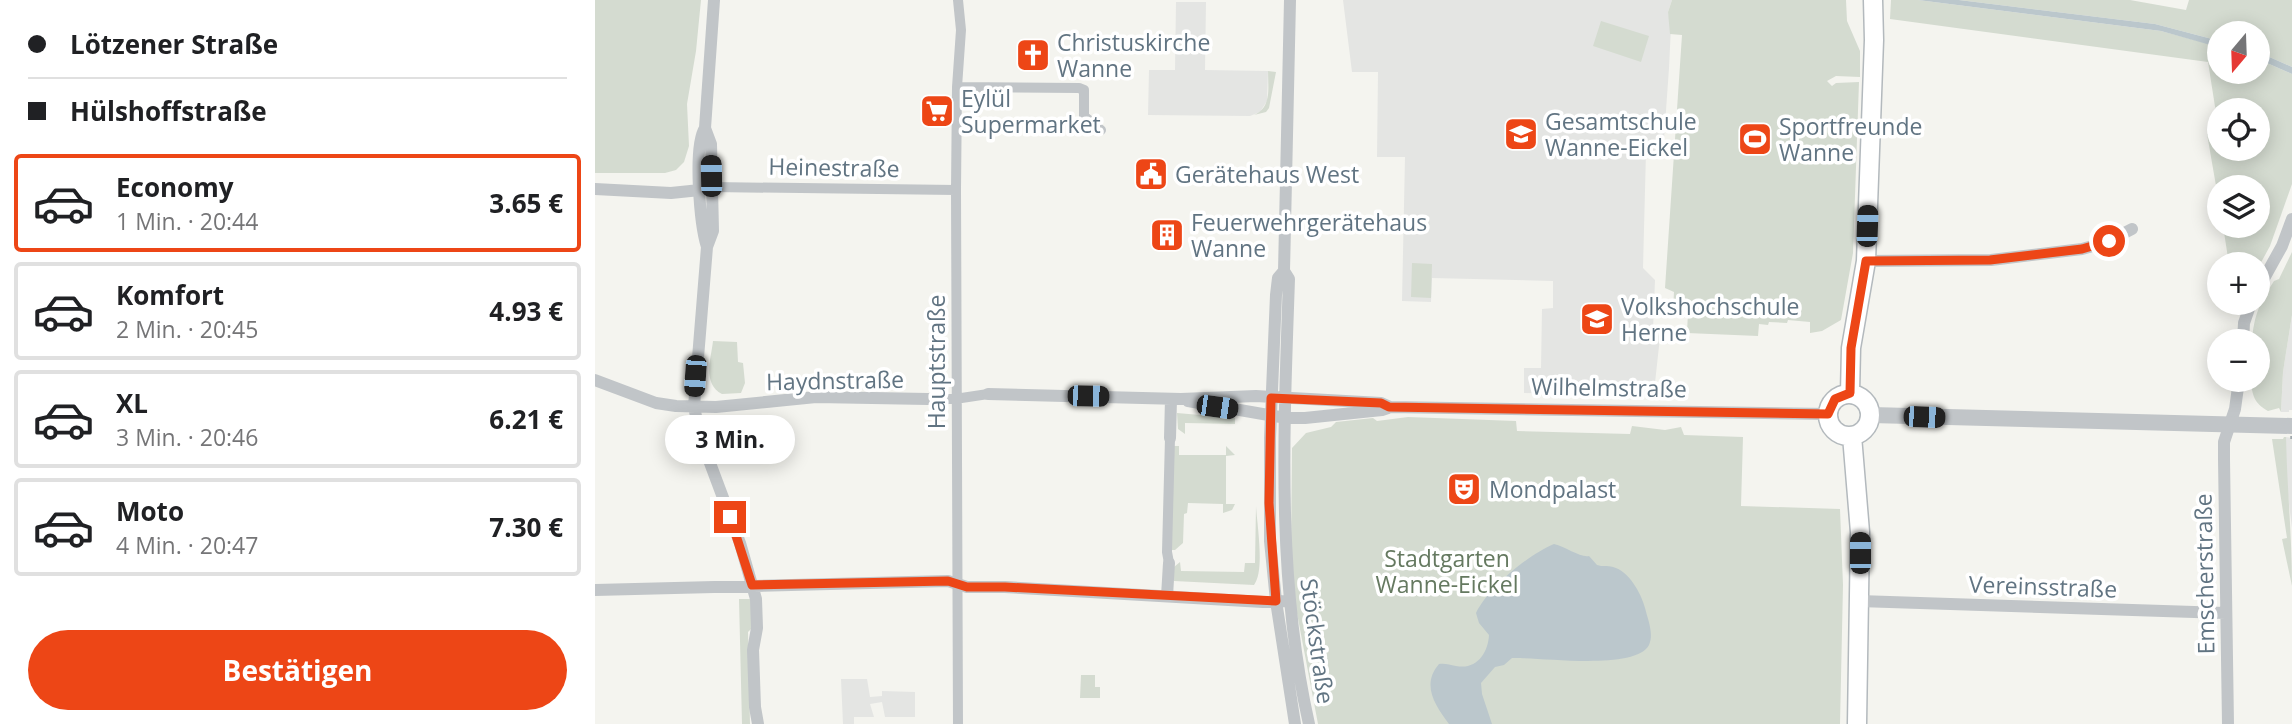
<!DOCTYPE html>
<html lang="de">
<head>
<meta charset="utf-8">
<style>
  body { margin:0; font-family:"Open Sans",sans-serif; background:#f2f2f2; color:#202124; height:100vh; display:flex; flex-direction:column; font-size:26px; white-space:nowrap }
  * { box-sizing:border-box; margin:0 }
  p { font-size:23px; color:#757577 }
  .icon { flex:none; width:38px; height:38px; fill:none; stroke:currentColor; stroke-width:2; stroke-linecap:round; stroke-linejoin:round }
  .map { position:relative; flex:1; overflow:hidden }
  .details { display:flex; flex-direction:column; background:#fff; width:595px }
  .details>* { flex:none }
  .hud { display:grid; align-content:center; height:154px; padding:0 28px; background:#fff }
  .needle { width:46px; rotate:199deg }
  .tools { position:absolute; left:1612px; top:21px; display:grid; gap:14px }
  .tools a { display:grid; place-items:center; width:63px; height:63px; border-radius:50%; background:#fff; box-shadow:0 4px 18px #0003; font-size:35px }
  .end { position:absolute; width:32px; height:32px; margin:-16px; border:9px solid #ed4616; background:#fff; box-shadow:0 0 0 4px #fff }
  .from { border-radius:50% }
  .bubble { position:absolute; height:49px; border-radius:24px; background:#fff; box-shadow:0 4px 18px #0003; font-size:23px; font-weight:700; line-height:49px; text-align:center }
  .car { position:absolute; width:21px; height:42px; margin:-21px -10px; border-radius:9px; box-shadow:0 0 5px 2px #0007; background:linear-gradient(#222 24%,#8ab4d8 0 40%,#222 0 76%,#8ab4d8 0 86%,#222 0) }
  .hud b { display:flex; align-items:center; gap:24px; height:66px; font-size:26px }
  .hud b+b { border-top:2px solid #e0e0e0 }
  .hud i { width:18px; height:18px; background:#202124 }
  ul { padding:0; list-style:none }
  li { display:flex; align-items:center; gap:21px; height:98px; margin:0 14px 10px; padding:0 14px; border:4px solid #e0e0e0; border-radius:7px }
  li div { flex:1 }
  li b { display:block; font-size:26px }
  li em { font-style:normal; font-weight:700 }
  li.on { border-color:#ed4616 }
  li>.icon { width:63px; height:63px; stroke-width:1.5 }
  .button { display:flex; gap:14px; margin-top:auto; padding:14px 28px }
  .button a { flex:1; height:80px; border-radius:42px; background:#ed4616; color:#fff; font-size:28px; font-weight:700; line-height:80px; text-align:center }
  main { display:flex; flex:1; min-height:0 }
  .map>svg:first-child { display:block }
  .built { fill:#e4e5e3 }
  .green { fill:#d4dbd0; fill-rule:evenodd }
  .water { fill:#bbc7cc }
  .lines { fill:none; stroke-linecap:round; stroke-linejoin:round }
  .secondary-casing { stroke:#b3b9bd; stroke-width:21 }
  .pedestrian { stroke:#c1c5c8; stroke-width:10 }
  .minor { stroke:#c1c5c8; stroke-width:12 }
  .tertiary { stroke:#c1c5c8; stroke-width:16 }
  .secondary { stroke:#fff; stroke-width:18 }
  .rail { stroke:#a1a8ad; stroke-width:3.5; stroke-dasharray:10 5; stroke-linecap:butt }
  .route { stroke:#ed4616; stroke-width:9 }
  .labels { text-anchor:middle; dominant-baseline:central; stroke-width:7; stroke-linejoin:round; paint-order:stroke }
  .poi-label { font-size:23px; fill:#617482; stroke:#fff; text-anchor:start }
  .street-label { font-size:23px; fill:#617482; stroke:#fff }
  .park-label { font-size:23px; fill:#657960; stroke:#fff }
</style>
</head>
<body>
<main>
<section class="details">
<div class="hud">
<b><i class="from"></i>Lötzener Straße</b>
<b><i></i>Hülshoffstraße</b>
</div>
<ul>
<li class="on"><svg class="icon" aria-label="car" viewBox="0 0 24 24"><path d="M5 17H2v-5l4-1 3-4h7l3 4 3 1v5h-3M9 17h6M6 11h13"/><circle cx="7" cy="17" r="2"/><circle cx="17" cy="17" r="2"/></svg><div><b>Economy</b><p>1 Min. · 20:44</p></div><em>3.65 €</em></li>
<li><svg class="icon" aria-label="car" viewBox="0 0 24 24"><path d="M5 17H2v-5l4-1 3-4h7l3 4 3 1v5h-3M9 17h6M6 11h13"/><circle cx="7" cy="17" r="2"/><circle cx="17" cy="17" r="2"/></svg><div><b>Komfort</b><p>2 Min. · 20:45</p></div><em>4.93 €</em></li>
<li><svg class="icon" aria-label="car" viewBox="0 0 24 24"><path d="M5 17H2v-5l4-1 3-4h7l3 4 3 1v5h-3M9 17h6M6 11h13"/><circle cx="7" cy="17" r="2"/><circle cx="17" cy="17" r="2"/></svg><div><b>XL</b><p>3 Min. · 20:46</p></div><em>6.21 €</em></li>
<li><svg class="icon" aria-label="car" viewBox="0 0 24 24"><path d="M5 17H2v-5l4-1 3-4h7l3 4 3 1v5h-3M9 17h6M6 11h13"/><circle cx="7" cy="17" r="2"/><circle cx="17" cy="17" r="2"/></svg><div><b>Moto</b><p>4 Min. · 20:47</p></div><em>7.30 €</em></li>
</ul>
<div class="button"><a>Bestätigen</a></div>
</section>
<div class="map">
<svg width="1697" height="724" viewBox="0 0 1697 724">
  <rect width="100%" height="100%" fill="#f4f4ef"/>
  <path class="built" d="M748,0H1077L1073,12L1076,27L1074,68L1068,153L1051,152L1048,268L1060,280L1058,329L1065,337L1059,392H1034L1022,395L929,393V368H946L947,309L958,308V281L837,278L836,302L807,301L810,157H782L783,72H757Z
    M581,2H611L610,70L673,71L672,101L665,112L655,116L553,115L554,70H580Z
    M1697,315V410H1694V412H1686L1688,372Z
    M1691,437L1697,438V528L1691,480Z
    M246,679H272L275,697L287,696V691L320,692V717H290L287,702L275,704L279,717H259V724H248Z"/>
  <path class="green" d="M0,0H106L101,51L92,104L94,146L89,162L81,170L70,173H0Z
    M1077,0H1251L1252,21L1265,51V77L1241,76L1232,81L1237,86L1241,83L1264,82L1258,253L1246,320L1227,331L1215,333V322L1193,320L1192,323L1174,322L1173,325L1164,324L1163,336L1092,333L1093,312L1078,310L1079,292L1070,288L1087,35L1075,34L1073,12Z
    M1296,0H1323L1566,31L1618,45L1617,39L1560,24L1364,0H1535L1591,10L1594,0H1697V67L1663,52L1662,33H1624V72H1662L1663,59L1697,74V184L1675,246L1663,268L1662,264H1634L1628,226H1662V187H1624V203L1612,134L1624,132L1613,62L1295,19ZM1624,110H1662V149H1624Z
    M1006,21L1054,36L1046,62L998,46Z
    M673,71L681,72L674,108L671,112L659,115C677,107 673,88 673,71Z
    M1697,252V315L1688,372L1686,412L1684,408L1673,411C1659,403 1657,395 1656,380H1662V341H1657C1659,314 1665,303 1679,281L1684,279Z
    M817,263L837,264L836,298L816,297Z
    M118,341L142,342L143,362L148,363L150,383L146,393L127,394C107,383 116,359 118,341Z
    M582,413L640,418V424L590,423V434L583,429Z
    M813,417L921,421L922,431L1035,434L1037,426L1070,430L1086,427L1089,435L1148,437L1146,506L1245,509L1248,585L1245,724H723L701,608L696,552L697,448L711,433L736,427L741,422L778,418L782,421Z
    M1689,437H1691C1692,487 1697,536 1697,586L1687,539L1692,538L1677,439H1688Z
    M577,446H584V455H631V446L640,455L631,456V504H640L637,510L628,513V504L593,503L592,513L589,514L588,543L580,550H575Z
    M661,506C662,525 670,571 659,585L579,581V567L585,562L586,571L649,572L650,563H660Z
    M144,599H156L157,628L153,632L155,724H147Z
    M486,675H500V687H505V698H485Z"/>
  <path class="water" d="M1323,0H1364L1560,24L1617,39L1619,46L1566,31Z
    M1663,52L1697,67V74L1663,59Z
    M959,544C971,547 986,558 994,556L1002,565C1008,567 1012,565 1018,567C1034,571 1046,593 1050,608C1053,620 1059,634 1054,645C1041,671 945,657 917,658L909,665L900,667L886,683L887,694L897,724H854C840,705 826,685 844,664C851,663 854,665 861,666C882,670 893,653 894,635L884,623L881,613C894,587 933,555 959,544Z"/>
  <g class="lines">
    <g class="secondary-casing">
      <path id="secondary" d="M1255,393L1256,348L1271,261L1279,40L1278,0
        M1233 415a21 21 0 1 1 42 0a21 21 0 1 1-42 0Z
        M1257,436L1265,532L1262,724"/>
    </g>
    <path class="pedestrian" d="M363,0L366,30L362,87L361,190L363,724
      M362,87L484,88L489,90V116L506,130
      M117,187L361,190
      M333,399H360L393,394
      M574,563L572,552L575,438"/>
    <path class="minor" d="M119,0L110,128L116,144L118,231L112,247L99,407L106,439L145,543L161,599L162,628L158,650L160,707L163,724
      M695,0L689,271L694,279C689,427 681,578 714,724
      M110,128C98,146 105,225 112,247
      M0,189L76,193L105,190
      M1271,261L1396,260L1487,249L1512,242L1537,229
      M689,271L683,278L681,295L675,438V541L681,601L700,724
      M1662,291L1687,246L1697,219
      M1648,341L1649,323L1656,303
      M0,380L61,403L81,406L121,407L221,397L333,399
      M393,394L586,399L661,396L786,403L795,407L1233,414
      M593,401L691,418H710L787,410L793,408
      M575,438L576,399
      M0,590L353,581L372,587H410L668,602L694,601
      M572,596L574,563
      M1264,601L1630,613
      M1633,724L1629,459V442L1640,409L1644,380"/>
    <path class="tertiary" d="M1276,415L1697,426"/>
    <use href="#secondary" class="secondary"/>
    <path class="rail" d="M1697,436V439"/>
  </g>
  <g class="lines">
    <path class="route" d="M135,517L157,585L353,581L372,587H410L681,601L674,503L676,398L786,403L794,407L1233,414L1240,399L1255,393L1256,348L1271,261L1395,260L1487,249L1514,241"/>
  </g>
  <defs>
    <g id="church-square" transform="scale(1.75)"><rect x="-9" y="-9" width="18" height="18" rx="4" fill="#ed4616" stroke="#fff"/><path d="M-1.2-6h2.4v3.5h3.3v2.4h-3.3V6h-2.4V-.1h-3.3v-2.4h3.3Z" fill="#fff"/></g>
    <g id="supermarket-square" transform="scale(1.75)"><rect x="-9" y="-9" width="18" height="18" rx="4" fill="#ed4616" stroke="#fff"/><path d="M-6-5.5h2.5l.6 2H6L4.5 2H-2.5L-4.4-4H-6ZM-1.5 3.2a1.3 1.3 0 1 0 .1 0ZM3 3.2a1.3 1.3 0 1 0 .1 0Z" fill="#fff"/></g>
    <g id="school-square" transform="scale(1.75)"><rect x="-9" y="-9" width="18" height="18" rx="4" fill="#ed4616" stroke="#fff"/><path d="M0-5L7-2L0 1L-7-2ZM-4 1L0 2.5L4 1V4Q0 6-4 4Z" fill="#fff"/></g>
    <g id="stadium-square" transform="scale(1.75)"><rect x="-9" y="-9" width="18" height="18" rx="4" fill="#ed4616" stroke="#fff"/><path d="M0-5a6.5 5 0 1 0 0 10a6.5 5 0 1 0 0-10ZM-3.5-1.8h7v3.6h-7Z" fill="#fff"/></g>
    <g id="civic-square" transform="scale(1.75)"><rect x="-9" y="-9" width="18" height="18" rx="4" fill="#ed4616" stroke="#fff"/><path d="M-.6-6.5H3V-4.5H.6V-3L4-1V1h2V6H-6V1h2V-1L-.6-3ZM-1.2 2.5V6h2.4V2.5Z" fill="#fff"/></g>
    <g id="building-square" transform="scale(1.75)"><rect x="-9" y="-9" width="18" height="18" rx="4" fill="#ed4616" stroke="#fff"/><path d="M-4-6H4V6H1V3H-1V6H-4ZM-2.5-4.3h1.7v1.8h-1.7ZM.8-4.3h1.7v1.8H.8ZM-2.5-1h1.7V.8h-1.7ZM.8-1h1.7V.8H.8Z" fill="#fff"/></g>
    <g id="theatre-square" transform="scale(1.75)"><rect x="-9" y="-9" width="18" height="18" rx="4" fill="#ed4616" stroke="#fff"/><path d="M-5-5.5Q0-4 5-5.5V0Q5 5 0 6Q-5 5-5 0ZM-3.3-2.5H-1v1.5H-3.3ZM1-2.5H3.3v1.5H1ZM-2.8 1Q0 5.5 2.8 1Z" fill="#fff"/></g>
  </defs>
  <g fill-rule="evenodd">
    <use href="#church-square" x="438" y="55"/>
    <use href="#supermarket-square" x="342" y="111"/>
    <use href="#school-square" x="926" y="134"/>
    <use href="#stadium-square" x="1160" y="139"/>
    <use href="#civic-square" x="556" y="174"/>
    <use href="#building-square" x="572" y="235"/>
    <use href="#school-square" x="1002" y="319"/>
    <use href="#theatre-square" x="869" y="489"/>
  </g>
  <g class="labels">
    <g class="poi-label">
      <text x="462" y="42">Christuskirche<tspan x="462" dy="26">Wanne</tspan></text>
      <text x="366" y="98">Eylül<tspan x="366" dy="26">Supermarket</tspan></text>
      <text x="950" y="121">Gesamtschule<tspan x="950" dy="26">Wanne-Eickel</tspan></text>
      <text x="1184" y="126">Sportfreunde<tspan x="1184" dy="26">Wanne</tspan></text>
      <text x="580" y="174">Gerätehaus West</text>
      <text x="596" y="222">Feuerwehrgerätehaus<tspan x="596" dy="26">Wanne</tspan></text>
      <text x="1026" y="306">Volkshochschule<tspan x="1026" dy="26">Herne</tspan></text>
      <text x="894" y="489">Mondpalast</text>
    </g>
    <g class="street-label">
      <text transform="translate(239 167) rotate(1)">Heinestraße</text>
      <text transform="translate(341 362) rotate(-90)">Hauptstraße</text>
      <text transform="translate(240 380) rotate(-1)">Haydnstraße</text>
      <text transform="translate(1014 387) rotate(1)">Wilhelmstraße</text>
      <text transform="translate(1609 574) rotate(-91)">Emscherstraße</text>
      <text transform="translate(1448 586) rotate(2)">Vereinsstraße</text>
      <text transform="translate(723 641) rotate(82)">Stöckstraße</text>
    </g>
    <g class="park-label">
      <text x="852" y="558">Stadtgarten<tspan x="852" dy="26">Wanne-Eickel</tspan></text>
    </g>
  </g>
</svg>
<div class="tools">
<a><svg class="needle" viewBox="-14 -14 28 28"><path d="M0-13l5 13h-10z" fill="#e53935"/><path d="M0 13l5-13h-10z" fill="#757577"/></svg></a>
<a><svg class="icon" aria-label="locate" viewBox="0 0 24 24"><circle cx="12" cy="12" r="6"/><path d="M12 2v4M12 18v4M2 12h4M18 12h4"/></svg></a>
<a><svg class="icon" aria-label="layers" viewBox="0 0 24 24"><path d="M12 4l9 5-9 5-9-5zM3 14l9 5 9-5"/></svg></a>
<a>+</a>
<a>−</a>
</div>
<i class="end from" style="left:1514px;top:241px"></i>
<i class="end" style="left:135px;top:517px"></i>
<div class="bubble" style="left:70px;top:415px;width:130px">3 Min.</div>
<i class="car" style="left:116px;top:176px;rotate:359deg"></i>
<i class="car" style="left:1272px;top:226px;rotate:2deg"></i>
<i class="car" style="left:100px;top:376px;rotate:184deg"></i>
<i class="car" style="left:493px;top:396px;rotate:91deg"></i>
<i class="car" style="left:622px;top:407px;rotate:98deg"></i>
<i class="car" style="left:1329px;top:417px;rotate:92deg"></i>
<i class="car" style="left:1265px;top:553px;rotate:0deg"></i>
</div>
</main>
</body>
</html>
